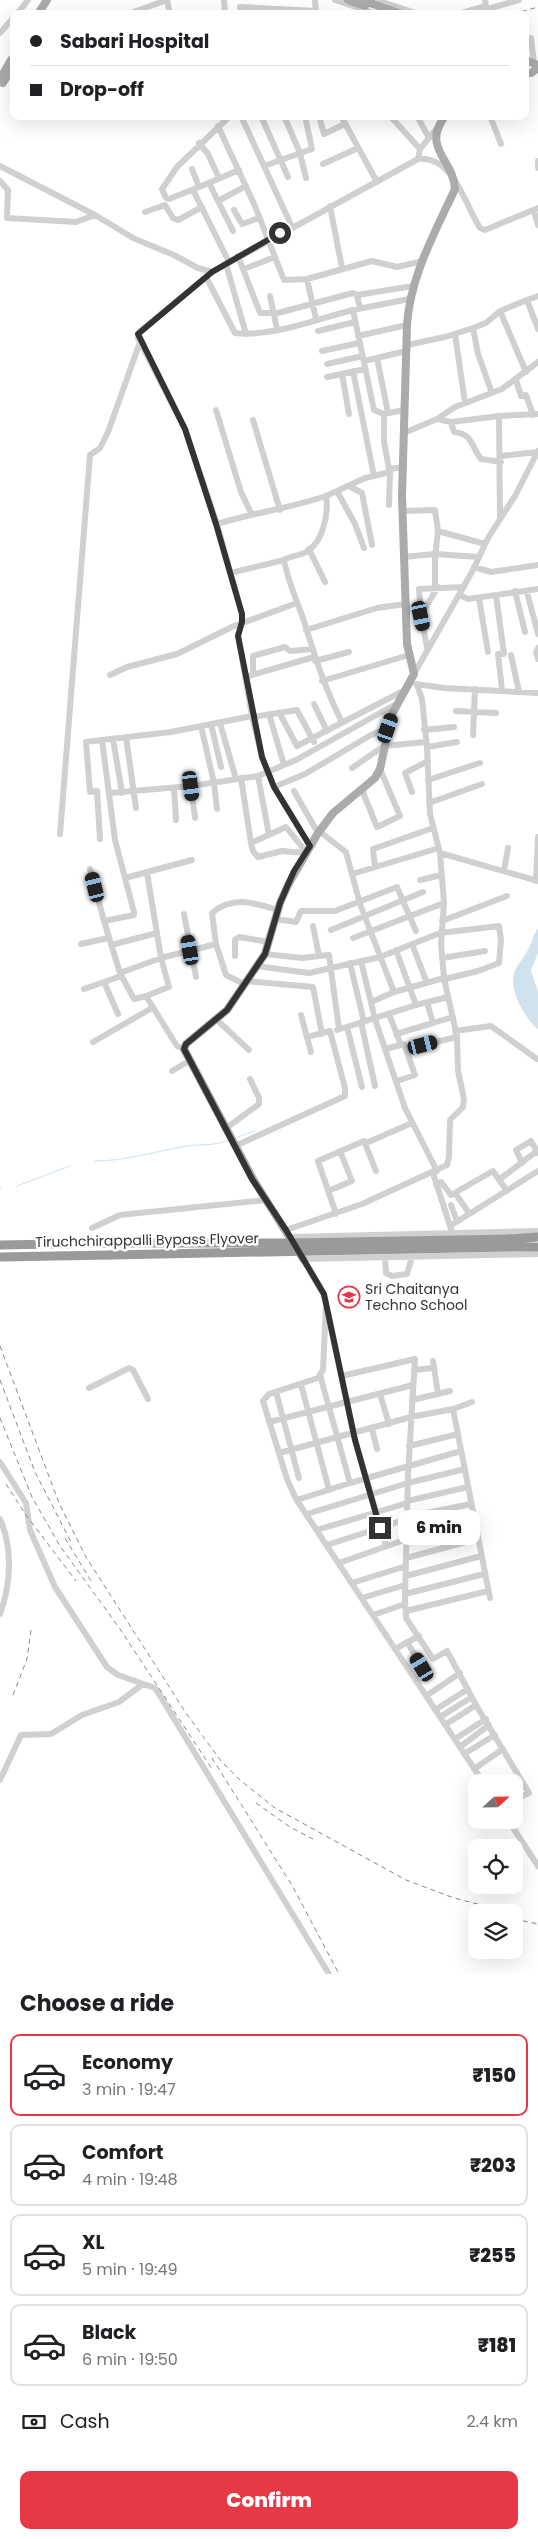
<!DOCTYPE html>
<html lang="en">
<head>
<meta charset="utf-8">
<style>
  body { margin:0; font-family:Poppins,sans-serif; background:#f2f2f2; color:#202124; height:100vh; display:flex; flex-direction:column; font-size:19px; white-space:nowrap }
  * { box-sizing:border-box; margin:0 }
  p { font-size:16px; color:#757577 }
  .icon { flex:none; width:28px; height:28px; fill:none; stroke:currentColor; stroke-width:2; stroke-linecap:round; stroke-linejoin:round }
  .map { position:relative; height:1974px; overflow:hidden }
  .details { display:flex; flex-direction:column; background:#fff; flex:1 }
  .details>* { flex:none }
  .banner { position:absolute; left:10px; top:10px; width:519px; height:110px; border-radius:10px; box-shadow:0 5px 20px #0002; display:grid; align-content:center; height:110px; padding:0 20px; background:#fff }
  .needle { width:32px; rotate:68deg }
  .controls { position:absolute; left:468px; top:1774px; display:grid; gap:10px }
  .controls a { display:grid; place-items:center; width:55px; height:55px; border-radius:10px; background:#fff; box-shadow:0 5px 20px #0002; font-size:25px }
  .end { position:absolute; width:22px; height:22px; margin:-11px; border:6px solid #333; background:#fff; box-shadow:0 0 0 2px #fff }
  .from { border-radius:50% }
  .bubble { position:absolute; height:35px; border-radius:10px; background:#fff; box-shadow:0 5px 20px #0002; font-size:16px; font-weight:800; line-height:35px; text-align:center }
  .car { position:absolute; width:15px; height:30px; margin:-15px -8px; border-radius:6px; box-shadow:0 0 4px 1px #0007; background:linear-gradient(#222 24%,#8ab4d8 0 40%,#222 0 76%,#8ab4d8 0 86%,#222 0) }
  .banner b { display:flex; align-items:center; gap:18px; height:48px; font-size:19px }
  .banner b+b { border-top:1px solid #e0e0e0 }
  .banner i { width:12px; height:12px; background:#202124 }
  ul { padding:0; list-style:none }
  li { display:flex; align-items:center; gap:15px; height:82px; margin:0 10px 8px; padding:0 10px; border:2px solid #e0e0e0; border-radius:10px }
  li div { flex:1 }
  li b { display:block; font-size:19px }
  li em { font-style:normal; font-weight:800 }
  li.on { border-color:#e63946 }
  li>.icon { width:45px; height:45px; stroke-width:1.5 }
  h2 { padding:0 20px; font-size:22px; line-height:60px }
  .pay { display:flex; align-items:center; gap:12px; height:55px; padding:0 20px; font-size:19px }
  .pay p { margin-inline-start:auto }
  .primary-button { display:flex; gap:10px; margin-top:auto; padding:10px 20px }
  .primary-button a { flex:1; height:58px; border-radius:10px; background:#e63946; color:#fff; font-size:20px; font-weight:800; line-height:58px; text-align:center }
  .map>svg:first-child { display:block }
  .water { fill:#cfe2ee }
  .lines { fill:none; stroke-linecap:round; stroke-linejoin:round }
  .stream { stroke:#cfe2ee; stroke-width:1 }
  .minor { stroke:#d0d0d0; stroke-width:6 }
  .major { stroke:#ababab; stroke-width:8 }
  .highway { stroke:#9a9a9a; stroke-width:9 }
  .rail { stroke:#888; stroke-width:1; stroke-dasharray:5 4; stroke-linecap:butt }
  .major-bridge { stroke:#ababab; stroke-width:8 }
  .highway-bridge { stroke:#9a9a9a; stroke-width:9 }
  .route { stroke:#333; stroke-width:6 }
  .labels { text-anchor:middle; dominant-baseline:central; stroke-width:5; stroke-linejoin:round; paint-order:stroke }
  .street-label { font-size:14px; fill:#333; stroke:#fff }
  .poi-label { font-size:14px; fill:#333; stroke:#fff; text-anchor:start }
</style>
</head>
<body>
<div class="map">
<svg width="538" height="1974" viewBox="0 0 538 1974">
  <rect width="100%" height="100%" fill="#fff"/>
  <path class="water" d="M538,928V953L531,970L538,992V1029C525,1019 509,991 514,973C517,964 524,958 528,950C532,943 533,935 538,928Z"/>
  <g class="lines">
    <path class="stream" d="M235,1138L255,1131
      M95,1161C127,1161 156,1151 187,1146C202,1144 215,1146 229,1140
      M17,1186L70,1166
      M0,1188H1"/>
    <path class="minor" d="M167,0L170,14
      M224,0L225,14
      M315,0L316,14
      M335,0L377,14
      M376,0L419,14
      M486,6L487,9L519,0
      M17,14L28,0
      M128,14L167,0
      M241,14L240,7L316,11
      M458,14L486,6L485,0
      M0,33L14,17
      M531,38L534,63
      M241,116L292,227
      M261,116L288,177
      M284,116L300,153L306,178
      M319,116L324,134L345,124
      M341,116L377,182
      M390,116L420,149
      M417,116L429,138
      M490,116L501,144
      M218,126L255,206L284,280L307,279L372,261L397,267L423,261
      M199,143L208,154L219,178
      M418,159C454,156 464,203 480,228L485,230L538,208
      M538,161V168
      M323,164L358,148
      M0,166L95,215L133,238L174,255L198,268L212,272L418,159L420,149L438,127
      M264,166L312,149L305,116
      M192,169L199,187L169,199L166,198L162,189L177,167L230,116
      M0,181L8,190L7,218L76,222L95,215
      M209,183L233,231
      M199,187L239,170
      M193,190L229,262
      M218,201L246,186
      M330,206L342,268
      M234,210L242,224L259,218
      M534,211L538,225
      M145,212L165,205L173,218L178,220L202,207
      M238,256L260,313H278L353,293L357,295L360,308
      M226,264L246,334
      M244,269L275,257
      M206,277L235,333C273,337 316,319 353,310
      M307,279L316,319
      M357,295L413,286
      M270,296L277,329
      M538,296L527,300L538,329
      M500,311L526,372
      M473,328L486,323L500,311L527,300
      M318,331L355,322
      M455,334L465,403
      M358,336L407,325
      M407,345L445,337L473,328L478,354L492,393
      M322,351L359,343
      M377,358L388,413
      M364,361L406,351
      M327,364L363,356
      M353,371L374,476
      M342,374L349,414
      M327,377L365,369
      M516,380L521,396L526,395L533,415
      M216,410L241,492L252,515
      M384,414L374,410L353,310L409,299
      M499,416L538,414
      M437,419L451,422L499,416L500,518
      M253,420L280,510
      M451,422L454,432C473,434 471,446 481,459L501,462
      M404,433L437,419L455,407L502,389L538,362
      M501,456L537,452
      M389,469L384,442V414L404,410
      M349,486L362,493L372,545
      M337,491L355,524L364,548
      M389,505L390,472
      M402,511L435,510L438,531L485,544
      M217,524C253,513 290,508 326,496
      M309,549L325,582
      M403,557L435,554L479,557
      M474,567L491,572L538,565
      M230,573L284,560
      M435,587V557L438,531
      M515,591L525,632
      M527,592L538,634
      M459,595L468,599L538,589
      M496,595L504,654H498L502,690
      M479,598L488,652
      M421,615L438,587
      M306,630L377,608L405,604
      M427,648L421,615L419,589L464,587
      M538,648L536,652L538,659
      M511,655L519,692
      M315,661L349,652
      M253,674V656L285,647L290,651L312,649
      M414,674L473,570L488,538L515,496L538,451
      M110,675L127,667L177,654L234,626L297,603
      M245,677L314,657
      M322,681L409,655
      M416,684L444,688L538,693
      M314,704L327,731
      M456,711L496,713
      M269,714L284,765
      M280,714L297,746L405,690
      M252,716L262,757L274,787L310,846
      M252,717L297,710L314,742
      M342,722C324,687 315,656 303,618C296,599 288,581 284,560C290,556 299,556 306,552C323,543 329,513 326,496L365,478L390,472L389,469L404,467
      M220,723L236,779
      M211,724L221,767
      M201,726L214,783L217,809
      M424,730L454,727
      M473,735L475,689
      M126,737L136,808
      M113,739L122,793
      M427,747L457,742
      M352,768L384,746L426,742
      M258,776L269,835
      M241,778L251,843L286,827L306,852
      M428,780L480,763
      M191,786L195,818
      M274,787L305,774L371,735L388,728
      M174,788L176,820
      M362,790L377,827L400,816L380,769
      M294,791L318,833
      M412,792L405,773L428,761
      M110,793L191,786L258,776L296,760L396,704
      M429,803L482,784
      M319,831L346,852L360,904L394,992L444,978
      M60,834L90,455L100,448L108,432L140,342
      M100,839L97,791L90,792L86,742L102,740
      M251,843L253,851L258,857L282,851L305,853
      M440,853L538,881
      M375,867L373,849L433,828
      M90,869L104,921
      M504,870L508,848
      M352,874L439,848
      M125,878L192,860
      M420,880L441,875
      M536,881L538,837
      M184,914L196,977
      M275,919L296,922L301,911H335L397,887L416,931
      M442,921L507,896
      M313,926L319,956
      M331,930L423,892
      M353,938L444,903
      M81,944L108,938
      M216,944L212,913C233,895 254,903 278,910
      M412,944L427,983
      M111,945L157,933
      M396,950L416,1005
      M265,954L302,958L329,955L339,1029
      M235,956V940L239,937L269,942
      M442,958L485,951
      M361,961L375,1019L385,1049
      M350,963L364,1022
      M256,966L309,973L380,957L440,933L499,926L501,940L499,963L478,971L445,979
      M120,973L104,921L134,915V912L115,840L102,740L171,732L252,716L238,635L242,621V614L217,524L185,429L138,338L140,331L212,272
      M246,981L313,987L322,1034
      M104,982L118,1014
      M84,989L121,976
      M146,996L134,999L120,973L161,958L147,873
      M371,1002L394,992
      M427,1002L433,1023L453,1017
      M389,1014L401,1045L404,1044L415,1075L397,1081
      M301,1015L311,1052
      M217,1020L249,1050
      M361,1022L375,1086
      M347,1027L362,1087
      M337,1030L416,1005L448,997
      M455,1031L491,1026L537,1059
      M396,1034L433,1023
      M93,1042L152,1008
      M401,1045L385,1049L405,1108L437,1171
      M423,1045L457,1037
      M184,1049L177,1046L146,996L169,987L161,958L216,944L226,975L244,984
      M172,1071L189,1061
      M225,1129L259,1104V1098L250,1079
      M366,1143L412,1123
      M235,1146L345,1096V1088L330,1031L307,1037
      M522,1163L516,1150L531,1141L538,1153
      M433,1173L451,1229
      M500,1179L537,1151
      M436,1184L441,1182L451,1195L493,1171L507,1191
      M328,1191L352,1181L340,1151
      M455,1193L469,1213
      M451,1205L457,1221
      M336,1214L318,1161L364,1141L376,1171
      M450,1226L538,1171
      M92,1228L120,1215L266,1200
      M286,1230L362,1204L447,1165L449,1157L450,1120L463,1107L464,1099L458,1071L457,1037L444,978L441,944L444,903L440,853L430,814L427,747L422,699L417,685
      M290,1237L538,1231
      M385,1257L386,1273L392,1276L407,1274L412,1257
      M328,1315L355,1440L386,1546
      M433,1361L438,1394
      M414,1370L433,1368
      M342,1376L415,1359L408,1474L405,1599L406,1618L433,1659L447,1651L476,1705L529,1793L514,1800
      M301,1384L329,1490
      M89,1388L129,1368L133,1370L148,1399
      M276,1392L299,1478
      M380,1394L389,1424
      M412,1400L450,1391
      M453,1409L490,1598
      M269,1422L413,1385
      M372,1429L377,1449
      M409,1446L458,1434
      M279,1453L411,1417L453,1409L472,1402
      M0,1462L26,1503L30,1530L55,1587L107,1667L118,1675L155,1688L159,1694L329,1974
      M350,1483L461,1451
      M297,1500L350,1483L320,1375
      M407,1501L468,1487
      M307,1514L408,1483L465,1469
      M407,1517L471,1504
      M0,1519C13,1549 11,1584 0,1614
      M317,1530L407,1503
      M327,1545L407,1519
      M406,1558L477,1539
      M339,1563L424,1533L475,1522
      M406,1576L481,1556
      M352,1583L406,1566
      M405,1594L484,1574
      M362,1598L405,1585
      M406,1611L488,1591
      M373,1615L405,1604
      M407,1642L422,1667
      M395,1649L419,1636
      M426,1696L460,1673
      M435,1710L468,1689
      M440,1717L472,1697
      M445,1725L476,1705
      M455,1739L486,1719
      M460,1747L489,1725
      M464,1754L495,1735
      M474,1769L503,1749
      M0,1780L21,1735L51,1734L82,1715L119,1702L143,1684
      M483,1782L296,1499L287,1479L263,1401L269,1394L318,1378L323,1370L326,1305L323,1294L303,1259L538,1254
      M508,1820L538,1866"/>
    <path class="major" d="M348,0L365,6
      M361,0L402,14
      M38,14L47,0
      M525,60L538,65
      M525,73H531L538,68
      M303,1259L253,1179L184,1049L186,1044L227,1010L265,954L280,903L288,885L318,833L333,813L375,778L380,769L392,714L414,674L407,644L402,496L407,325C410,277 435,232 455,189C454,160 421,148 445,116"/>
    <path class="highway" d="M510,1239L538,1237
      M0,1245L111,1243
      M510,1247H538
      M0,1257L111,1255"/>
    <path class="rail" d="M513,14L538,7
      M0,74L14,78
      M0,1346L59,1503L86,1557L186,1713L221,1761L240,1780L275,1808L406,1880L454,1898L509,1912
      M0,1380L35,1472L71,1542
      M0,1418L32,1497L60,1546L120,1629L212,1769
      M6,1484L26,1515L76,1581
      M65,1538L91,1581
      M13,1695L27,1659L31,1630
      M212,1758L293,1887L339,1974
      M256,1803L290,1827L313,1839
      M514,1919L538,1924"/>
    <path class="major-bridge" d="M0,79L11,60
      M3,83L14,65"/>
    <path class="highway-bridge" d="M111,1243H293L510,1239
      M111,1255L510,1247"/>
  </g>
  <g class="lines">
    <path class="route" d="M280,233L212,272L138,334L185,429L216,524L242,614V622L238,636L262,757L274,787L310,846L294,871L280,903L265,954L227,1010L186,1044L184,1049L252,1179L286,1230L324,1294L355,1440L380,1528"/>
  </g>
  <defs>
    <g id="school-ring" transform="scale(1.125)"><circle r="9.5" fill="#fff" stroke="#e63946" stroke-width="1.5"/><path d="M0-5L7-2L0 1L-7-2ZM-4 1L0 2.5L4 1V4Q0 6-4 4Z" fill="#e63946"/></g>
  </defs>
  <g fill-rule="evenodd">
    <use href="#school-ring" x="349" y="1297"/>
  </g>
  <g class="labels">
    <g class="street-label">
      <text transform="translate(147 1240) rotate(-1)">Tiruchchirappalli Bypass Flyover</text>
    </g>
    <g class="poi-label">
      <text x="365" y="1289">Sri Chaitanya<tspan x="365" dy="16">Techno School</tspan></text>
    </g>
  </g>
</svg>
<div class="controls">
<a><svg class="needle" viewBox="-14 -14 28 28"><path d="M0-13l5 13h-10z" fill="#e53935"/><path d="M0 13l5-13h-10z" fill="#757577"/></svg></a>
<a><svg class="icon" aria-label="locate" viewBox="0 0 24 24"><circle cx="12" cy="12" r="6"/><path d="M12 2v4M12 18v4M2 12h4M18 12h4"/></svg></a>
<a><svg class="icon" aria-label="layers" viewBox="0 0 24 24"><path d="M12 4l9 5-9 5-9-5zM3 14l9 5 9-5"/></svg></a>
</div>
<i class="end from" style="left:280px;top:233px"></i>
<i class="end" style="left:380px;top:1528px"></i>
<div class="bubble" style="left:398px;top:1510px;width:82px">6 min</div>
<i class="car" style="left:421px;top:616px;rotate:168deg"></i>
<i class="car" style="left:388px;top:728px;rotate:19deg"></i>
<i class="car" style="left:191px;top:786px;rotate:173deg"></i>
<i class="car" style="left:95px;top:887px;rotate:346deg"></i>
<i class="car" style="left:190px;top:950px;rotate:350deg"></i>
<i class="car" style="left:423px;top:1045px;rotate:76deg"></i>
<i class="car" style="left:422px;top:1667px;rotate:329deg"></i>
<div class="banner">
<b><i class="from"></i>Sabari Hospital</b>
<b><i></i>Drop-off</b>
</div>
</div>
<section class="details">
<h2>Choose a ride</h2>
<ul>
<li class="on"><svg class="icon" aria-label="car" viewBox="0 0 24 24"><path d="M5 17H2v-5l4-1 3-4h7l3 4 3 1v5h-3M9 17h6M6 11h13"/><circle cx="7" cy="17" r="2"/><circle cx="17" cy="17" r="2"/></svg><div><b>Economy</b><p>3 min · 19:47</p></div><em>₹150</em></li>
<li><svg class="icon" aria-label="car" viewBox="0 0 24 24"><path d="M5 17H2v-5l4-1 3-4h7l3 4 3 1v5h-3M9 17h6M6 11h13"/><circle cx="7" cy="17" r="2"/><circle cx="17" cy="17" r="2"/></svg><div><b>Comfort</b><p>4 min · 19:48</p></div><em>₹203</em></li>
<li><svg class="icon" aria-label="car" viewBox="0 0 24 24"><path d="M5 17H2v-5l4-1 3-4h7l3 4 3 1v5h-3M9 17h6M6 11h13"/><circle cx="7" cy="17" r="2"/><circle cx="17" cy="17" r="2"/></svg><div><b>XL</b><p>5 min · 19:49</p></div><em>₹255</em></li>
<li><svg class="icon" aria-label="car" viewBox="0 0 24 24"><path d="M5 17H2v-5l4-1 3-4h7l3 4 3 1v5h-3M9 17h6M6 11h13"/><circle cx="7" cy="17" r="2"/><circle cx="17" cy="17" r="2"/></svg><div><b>Black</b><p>6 min · 19:50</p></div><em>₹181</em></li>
</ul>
<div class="pay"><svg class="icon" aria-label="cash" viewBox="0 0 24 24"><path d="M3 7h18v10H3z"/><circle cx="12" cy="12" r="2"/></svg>Cash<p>2.4 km</p></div>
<div class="primary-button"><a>Confirm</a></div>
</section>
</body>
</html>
